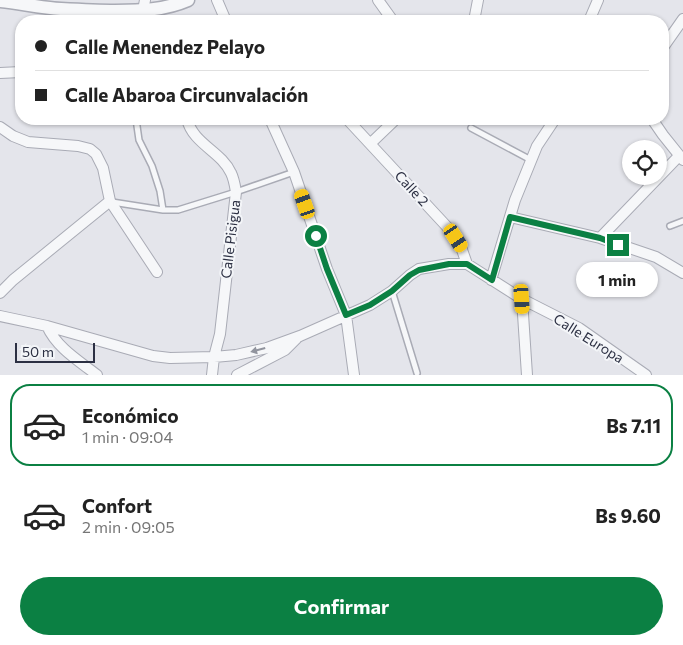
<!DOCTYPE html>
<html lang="es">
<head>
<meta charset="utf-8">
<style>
  body { margin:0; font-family:Commissioner,sans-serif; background:#f6f6f6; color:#222; height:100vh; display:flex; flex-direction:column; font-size:19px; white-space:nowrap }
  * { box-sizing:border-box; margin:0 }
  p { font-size:16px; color:#767676 }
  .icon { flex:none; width:28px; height:28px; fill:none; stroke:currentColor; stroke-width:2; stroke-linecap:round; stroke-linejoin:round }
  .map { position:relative; height:375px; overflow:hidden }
  .sheet { display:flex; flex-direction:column; background:#fff; flex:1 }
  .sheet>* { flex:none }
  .banner { position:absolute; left:15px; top:15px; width:654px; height:110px; border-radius:20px; box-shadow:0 1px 4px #0004; display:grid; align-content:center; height:110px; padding:0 20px; background:#fff }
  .fabs { position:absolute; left:622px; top:140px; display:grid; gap:10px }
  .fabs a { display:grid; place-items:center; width:45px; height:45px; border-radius:50%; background:#fff; box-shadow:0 1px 4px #0004; font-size:25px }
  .scale { position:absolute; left:15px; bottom:12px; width:80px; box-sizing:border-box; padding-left:5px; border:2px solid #2c3043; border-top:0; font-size:14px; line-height:18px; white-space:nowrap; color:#2c3043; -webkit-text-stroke:4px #f3f5f8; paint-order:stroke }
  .end { position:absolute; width:22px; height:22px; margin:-11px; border:6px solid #0b8043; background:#fff; box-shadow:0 0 0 2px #fff }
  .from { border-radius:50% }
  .bubble { position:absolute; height:35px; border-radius:18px; background:#fff; box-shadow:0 1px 4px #0004; font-size:16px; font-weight:700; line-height:35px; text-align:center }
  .car { position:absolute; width:15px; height:30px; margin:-15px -8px; border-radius:6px; box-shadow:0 0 4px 1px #0007; background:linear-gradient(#f5c518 24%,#345 0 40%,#f5c518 0 76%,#345 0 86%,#f5c518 0) }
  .banner b { display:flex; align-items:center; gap:18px; height:48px; font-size:19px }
  .banner b+b { border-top:1px solid #e0e0e0 }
  .banner i { width:12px; height:12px; background:#222 }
  ul { padding:9px 0 0; list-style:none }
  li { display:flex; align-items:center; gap:15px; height:82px; margin:0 10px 8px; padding:0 10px; border:2px solid transparent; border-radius:20px }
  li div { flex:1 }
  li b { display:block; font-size:19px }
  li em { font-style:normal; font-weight:700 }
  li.current { border-color:#0b8043 }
  li>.icon { width:45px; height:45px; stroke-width:1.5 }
  .action { display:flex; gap:10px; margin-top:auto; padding:10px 20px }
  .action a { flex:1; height:58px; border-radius:30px; background:#0b8043; color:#fff; font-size:20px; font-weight:700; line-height:58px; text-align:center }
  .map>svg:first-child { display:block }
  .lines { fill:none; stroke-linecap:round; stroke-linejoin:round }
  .service-casing { stroke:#a9abb5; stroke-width:8 }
  .minor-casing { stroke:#a9abb5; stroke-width:12 }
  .tertiary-casing { stroke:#a9abb5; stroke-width:15 }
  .service { stroke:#f6f7f9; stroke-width:5 }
  .minor { stroke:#f6f7f9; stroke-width:10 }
  .tertiary { stroke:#f6f7f9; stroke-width:12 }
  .oneway { fill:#91949e }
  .route { stroke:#0b8043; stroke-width:6 }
  .labels { text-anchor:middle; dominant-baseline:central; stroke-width:4; stroke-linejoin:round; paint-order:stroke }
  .street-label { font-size:14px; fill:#2c3043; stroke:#f3f5f8 }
</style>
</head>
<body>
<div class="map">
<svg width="683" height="375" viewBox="0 0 683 375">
  <rect width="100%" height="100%" fill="#e4e5eb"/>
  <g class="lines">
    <g class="service-casing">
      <path id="service" d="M136,119L139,140L152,166L160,191L163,210
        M471,128L531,160
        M112,202L163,210H178L236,192L294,172
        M670,226L683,221
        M392,291L417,373"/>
    </g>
    <g class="minor-casing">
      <path id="minor" d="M217,0L226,21
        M378,0L393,21
        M141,21L145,0
        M474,21L478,0
        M589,21L598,0
        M662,49L683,19
        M0,73L21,72
        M187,119C193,144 221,151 231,173C234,179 235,186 236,192L220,334L214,357L212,375
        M270,119L294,172L327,269L346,315L354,375
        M347,119L450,230L461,247L467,264
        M652,119L663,135L683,160
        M0,127L13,136L28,142L78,146L90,149L96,154L103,168L110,201L157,272
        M371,143L396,119
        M510,217L600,238L656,257L683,273
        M600,238L679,156
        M491,280L515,200L537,146L555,119
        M0,293L13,280L110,201
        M522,299L527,375
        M0,316L47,326L153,356L170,358L214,357L236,355L267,348L300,336L370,305L392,291L410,275L419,269L449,264H467L522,299L579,328L646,375
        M47,326C57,348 79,361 97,375
        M237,375L285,350L297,338"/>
    </g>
    <g class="tertiary-casing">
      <path id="tertiary" d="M0,1C20,3 41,8 61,9C79,10 97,11 115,11C140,11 165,10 188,0"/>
    </g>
    <use href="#service" class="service"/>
    <use href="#minor" class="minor"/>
    <use href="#tertiary" class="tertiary"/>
  </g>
  <defs><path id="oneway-solid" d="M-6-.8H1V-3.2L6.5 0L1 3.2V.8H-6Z" transform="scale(1.25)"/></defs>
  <use class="oneway" href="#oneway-solid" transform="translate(258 350) rotate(165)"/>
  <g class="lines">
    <path class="route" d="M316,236L327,269L346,315L370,305L392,291L410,275L419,270L449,264H467L492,280L510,217L600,238L618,245"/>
  </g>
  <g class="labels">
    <g class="street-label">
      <text transform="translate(412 188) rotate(47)">Calle 2</text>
      <text transform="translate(230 239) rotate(-83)">Calle Pisigua</text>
      <text transform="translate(589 338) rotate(32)">Calle Europa</text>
    </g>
  </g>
</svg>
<div class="fabs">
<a><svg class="icon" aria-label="locate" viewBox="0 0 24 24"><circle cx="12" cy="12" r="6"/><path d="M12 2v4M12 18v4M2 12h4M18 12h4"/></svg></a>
</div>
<div class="scale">50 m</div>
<i class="end from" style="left:316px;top:236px"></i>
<i class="end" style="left:618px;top:245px"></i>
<div class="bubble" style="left:576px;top:262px;width:82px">1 min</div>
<i class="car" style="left:305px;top:204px;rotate:341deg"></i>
<i class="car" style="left:456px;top:238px;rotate:147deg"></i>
<i class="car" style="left:522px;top:299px;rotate:176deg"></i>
<div class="banner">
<b><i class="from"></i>Calle Menendez Pelayo</b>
<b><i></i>Calle Abaroa Circunvalación</b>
</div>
</div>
<section class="sheet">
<ul>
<li class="current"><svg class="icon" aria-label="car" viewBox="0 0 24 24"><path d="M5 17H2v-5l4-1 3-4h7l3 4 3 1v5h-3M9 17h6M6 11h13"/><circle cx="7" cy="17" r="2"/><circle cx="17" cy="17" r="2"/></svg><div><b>Económico</b><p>1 min · 09:04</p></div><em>Bs 7.11</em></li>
<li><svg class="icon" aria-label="car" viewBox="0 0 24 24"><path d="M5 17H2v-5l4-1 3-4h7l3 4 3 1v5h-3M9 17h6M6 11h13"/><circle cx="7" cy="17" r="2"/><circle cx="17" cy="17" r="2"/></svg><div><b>Confort</b><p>2 min · 09:05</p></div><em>Bs 9.60</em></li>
</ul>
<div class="action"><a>Confirmar</a></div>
</section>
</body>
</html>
